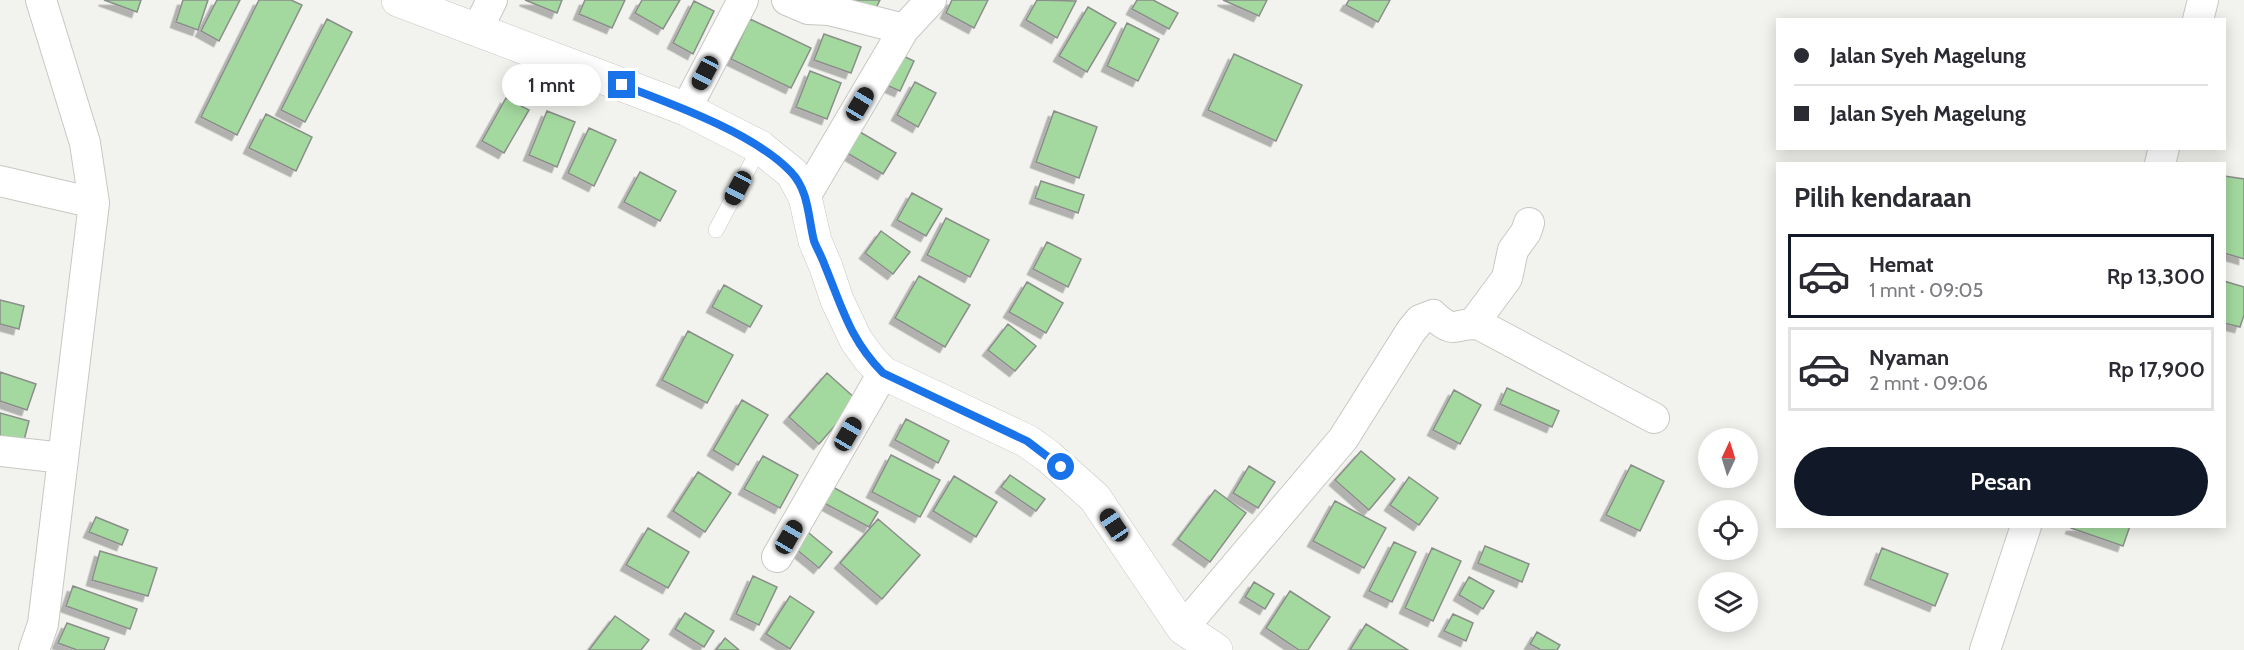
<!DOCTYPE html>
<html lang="id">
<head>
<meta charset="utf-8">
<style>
  body { margin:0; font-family:Cabin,sans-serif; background:#f7f7f7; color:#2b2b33; height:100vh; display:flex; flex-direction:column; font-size:22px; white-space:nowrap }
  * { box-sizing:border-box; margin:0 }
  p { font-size:20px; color:#7c7c81 }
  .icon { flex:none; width:33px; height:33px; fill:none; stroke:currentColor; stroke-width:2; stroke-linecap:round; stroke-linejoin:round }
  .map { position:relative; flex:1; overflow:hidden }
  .panel { position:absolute; left:1776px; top:162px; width:450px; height:366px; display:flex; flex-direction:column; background:#fff; border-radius:0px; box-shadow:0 3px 15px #0003 }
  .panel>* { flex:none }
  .hud { position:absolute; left:1776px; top:18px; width:450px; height:132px; border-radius:0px; box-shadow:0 3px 15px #0003; display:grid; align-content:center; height:132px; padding:0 18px; background:#fff }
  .needle { width:39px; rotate:4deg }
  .buttons { position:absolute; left:1698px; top:428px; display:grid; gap:12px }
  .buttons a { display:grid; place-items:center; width:60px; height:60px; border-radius:50%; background:#fff; box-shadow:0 3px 15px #0003; font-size:30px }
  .end { position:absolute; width:27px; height:27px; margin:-14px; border:8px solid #1a73e8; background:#fff; box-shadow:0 0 0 3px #fff }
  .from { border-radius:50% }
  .bubble { position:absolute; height:42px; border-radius:21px; background:#fff; box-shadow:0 3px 15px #0003; font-size:20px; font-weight:600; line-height:42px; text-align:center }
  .car { position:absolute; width:18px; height:36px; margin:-18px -9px; border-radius:8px; box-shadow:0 0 4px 2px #0007; background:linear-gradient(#222 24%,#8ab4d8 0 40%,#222 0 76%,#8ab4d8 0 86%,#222 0) }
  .hud b { display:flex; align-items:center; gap:21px; height:57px; font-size:22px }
  .hud b+b { border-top:2px solid #e1e1e2 }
  .hud i { width:15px; height:15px; background:#2b2b33 }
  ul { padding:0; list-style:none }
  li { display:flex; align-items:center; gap:18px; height:84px; margin:0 12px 9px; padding:0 6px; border:3px solid #e1e1e2; border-radius:0px }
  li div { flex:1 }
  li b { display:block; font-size:22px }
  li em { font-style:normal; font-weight:600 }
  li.active { border-color:#111827 }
  li>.icon { width:54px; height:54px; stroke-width:1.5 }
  h2 { padding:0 18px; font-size:27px; line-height:72px }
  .primary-button { display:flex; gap:12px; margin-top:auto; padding:12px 18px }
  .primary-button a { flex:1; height:69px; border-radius:36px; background:#111827; color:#fff; font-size:24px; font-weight:600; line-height:69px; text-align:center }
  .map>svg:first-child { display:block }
  .building { fill:#a3d99e; stroke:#8b8e8a; stroke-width:1.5; filter:url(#shadow) }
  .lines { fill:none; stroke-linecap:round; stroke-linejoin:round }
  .service-casing { stroke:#c7c8c4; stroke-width:16 }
  .minor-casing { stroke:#c7c8c4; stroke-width:32 }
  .tertiary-casing { stroke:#c7c8c4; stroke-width:34 }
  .service { stroke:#fff; stroke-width:15 }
  .minor { stroke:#fff; stroke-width:30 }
  .tertiary { stroke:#fff; stroke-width:33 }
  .route { stroke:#1a73e8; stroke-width:8 }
</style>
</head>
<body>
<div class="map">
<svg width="2244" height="650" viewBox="0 0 2244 650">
  <defs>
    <filter id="shadow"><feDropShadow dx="-5.5" dy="5.5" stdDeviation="0" flood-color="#0004"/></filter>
  </defs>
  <rect width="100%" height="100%" fill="#f2f3ee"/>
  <path class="building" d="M104,0H141L137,12Z
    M183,0H208L198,30L176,22Z
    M217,0H240L219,41L201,31Z
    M259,0H291L302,5L237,135L201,117Z
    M525,0H562L557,13Z
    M585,0H625L612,28L579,14Z
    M642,0H680L663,29L635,13Z
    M851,0H880L875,10Z
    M952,0H988L974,28L946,13Z
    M1037,0L1076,1L1057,38L1026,20Z
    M1137,0H1153L1178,13L1169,29L1132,9Z
    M1223,0H1267L1259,16Z
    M1349,0H1390L1378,22L1346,5Z
    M694,1L714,11L693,54L673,43Z
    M1088,7L1116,23L1087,72L1059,56Z
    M327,19L352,32L305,122L281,110Z
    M750,19L811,48L791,88L731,59Z
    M1127,23L1159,39L1138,81L1107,66Z
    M824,34L861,47L851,73L814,60Z
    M897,53L914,61L900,91L884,84Z
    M1234,54L1302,85L1276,141L1208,110Z
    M810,71L841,83L827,119L796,107Z
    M915,82L936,93L918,127L897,115Z
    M506,98L529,110L504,153L482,141Z
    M547,111L575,122L557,167L529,155Z
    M1054,111L1097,127L1079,178L1036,162Z
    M266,114L312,137L296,171L249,148Z
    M589,128L616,140L594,186L568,173Z
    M860,132L896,153L883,174L847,153Z
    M640,172L676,191L660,221L624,202Z
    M2224,176L2244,179V259L2224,253Z
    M1041,181L1084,195L1078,213L1035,198Z
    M912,193L942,209L926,236L897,220Z
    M946,218L989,240L970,277L927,255Z
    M881,231L910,252L893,274L865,253Z
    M1047,242L1081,259L1068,287L1033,269Z
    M919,276L970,305L945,347L895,318Z
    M2224,281L2244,287V315L2240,327L2224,323Z
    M1027,282L1063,303L1046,333L1009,312Z
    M724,285L762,306L750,327L712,307Z
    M0,300L24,306L19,329L0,324Z
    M1008,324L1036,346L1015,371L988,350Z
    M688,331L733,355L707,403L662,380Z
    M0,372L36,384L27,410L0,401Z
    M827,373L857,400L819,444L789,417Z
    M1507,388L1559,411L1552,427L1500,404Z
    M1454,390L1481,405L1460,444L1433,430Z
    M742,400L768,415L738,465L713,450Z
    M0,413L29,421L22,448L0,442Z
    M906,419L949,441L938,463L895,440Z
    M1361,451L1395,479L1369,510L1335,480Z
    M891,455L940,480L920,517L872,492Z
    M763,456L798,475L780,508L744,489Z
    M1631,465L1664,481L1640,531L1606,515Z
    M1249,466L1275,482L1258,508L1233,493Z
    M698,472L731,493L705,532L673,511Z
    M1010,475L1045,499L1036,511L1001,487Z
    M954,476L997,502L976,537L933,511Z
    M1409,477L1438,498L1419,525L1390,505Z
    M831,486L878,512L869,527L822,502Z
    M1215,490L1246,513L1210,562L1178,539Z
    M1335,501L1386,528L1364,568L1313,541Z
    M96,517L128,530L122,545L89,532Z
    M878,519L920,555L882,599L840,563Z
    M2072,526H2130L2123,546L2071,528Z
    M648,528L689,552L668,588L626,565Z
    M804,529L832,552L819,568L791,545Z
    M1394,542L1416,552L1392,602L1369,591Z
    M1485,546L1529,564L1522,582L1478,563Z
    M1432,548L1461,561L1433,621L1405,608Z
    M1882,548L1948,574L1935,606L1870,579Z
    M100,551L157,568L148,596L92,580Z
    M753,576L777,587L759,625L736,614Z
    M1469,577L1494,591L1483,609L1459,595Z
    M1254,582L1274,594L1265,609L1245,597Z
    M73,586L137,609L130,629L66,606Z
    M1290,591L1330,617L1308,650H1299L1266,628Z
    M790,596L814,612L790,649L766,634Z
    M685,613L714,631L704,647L675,629Z
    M1453,614L1473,623L1466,641L1444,631Z
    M615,616L649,640L641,650H589Z
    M67,623L109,638L104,650H77L58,643Z
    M1366,624L1408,650H1350Z
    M1537,632L1560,645L1557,650H1541L1530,644Z
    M725,638L739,650H716Z"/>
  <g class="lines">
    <g class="service-casing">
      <path id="service" d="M716,230L760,147"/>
    </g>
    <g class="minor-casing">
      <path id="minor" d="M787,0L808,9L829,10L904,29
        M2198,20L2203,0
        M477,30L492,0
        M686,109L743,0
        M2160,164L2164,148
        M0,181L94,203
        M805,197L904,29L931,0
        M1473,324L1507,278L1513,250L1526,232L1529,223
        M0,451L63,458
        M777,557L883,373
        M1183,628L1343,439L1411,331L1420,320L1433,315C1457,338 1456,320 1480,325L1654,418
        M34,650L43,624L94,203L85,143L41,0
        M1985,650L2026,526"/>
    </g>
    <g class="tertiary-casing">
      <path id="tertiary" d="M398,0L686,109L760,147L792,173L805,197L815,241L826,267L837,300L856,340L869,358L883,373L1027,441L1048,456L1095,498L1183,628L1216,650"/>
    </g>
    <use href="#service" class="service"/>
    <use href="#minor" class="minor"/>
    <use href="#tertiary" class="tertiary"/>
  </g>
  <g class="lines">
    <path class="route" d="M622,85C672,104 754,133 791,172C809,191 808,217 814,241C817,249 822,257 825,266C842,307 850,340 883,373L1027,441L1061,467"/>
  </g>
</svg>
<div class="buttons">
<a><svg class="needle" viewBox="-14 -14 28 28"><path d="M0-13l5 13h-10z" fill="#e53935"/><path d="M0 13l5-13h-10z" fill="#7c7c81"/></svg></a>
<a><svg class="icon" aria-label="locate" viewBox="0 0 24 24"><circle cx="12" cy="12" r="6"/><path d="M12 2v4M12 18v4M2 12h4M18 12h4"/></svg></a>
<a><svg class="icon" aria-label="layers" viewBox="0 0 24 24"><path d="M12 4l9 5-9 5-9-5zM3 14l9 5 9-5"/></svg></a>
</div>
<i class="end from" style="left:1061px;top:467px"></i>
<i class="end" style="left:622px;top:85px"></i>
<div class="bubble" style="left:502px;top:64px;width:99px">1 mnt</div>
<i class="car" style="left:705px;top:73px;rotate:208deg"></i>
<i class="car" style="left:860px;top:104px;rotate:31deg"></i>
<i class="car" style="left:738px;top:188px;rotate:208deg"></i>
<i class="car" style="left:848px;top:434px;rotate:30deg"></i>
<i class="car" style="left:1114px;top:525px;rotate:326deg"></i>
<i class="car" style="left:789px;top:537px;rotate:30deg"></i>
<div class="hud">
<b><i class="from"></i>Jalan Syeh Magelung</b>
<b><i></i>Jalan Syeh Magelung</b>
</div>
<section class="panel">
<h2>Pilih kendaraan</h2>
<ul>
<li class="active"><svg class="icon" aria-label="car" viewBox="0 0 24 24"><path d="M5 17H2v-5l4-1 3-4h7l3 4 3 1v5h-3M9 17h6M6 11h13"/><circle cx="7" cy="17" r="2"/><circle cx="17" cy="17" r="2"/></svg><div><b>Hemat</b><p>1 mnt · 09:05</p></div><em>Rp 13,300</em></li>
<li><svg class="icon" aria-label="car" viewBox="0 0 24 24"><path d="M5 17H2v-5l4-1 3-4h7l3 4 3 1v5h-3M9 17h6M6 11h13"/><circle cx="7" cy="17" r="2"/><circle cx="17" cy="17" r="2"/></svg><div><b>Nyaman</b><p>2 mnt · 09:06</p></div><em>Rp 17,900</em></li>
</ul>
<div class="primary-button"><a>Pesan</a></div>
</section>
</div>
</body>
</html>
